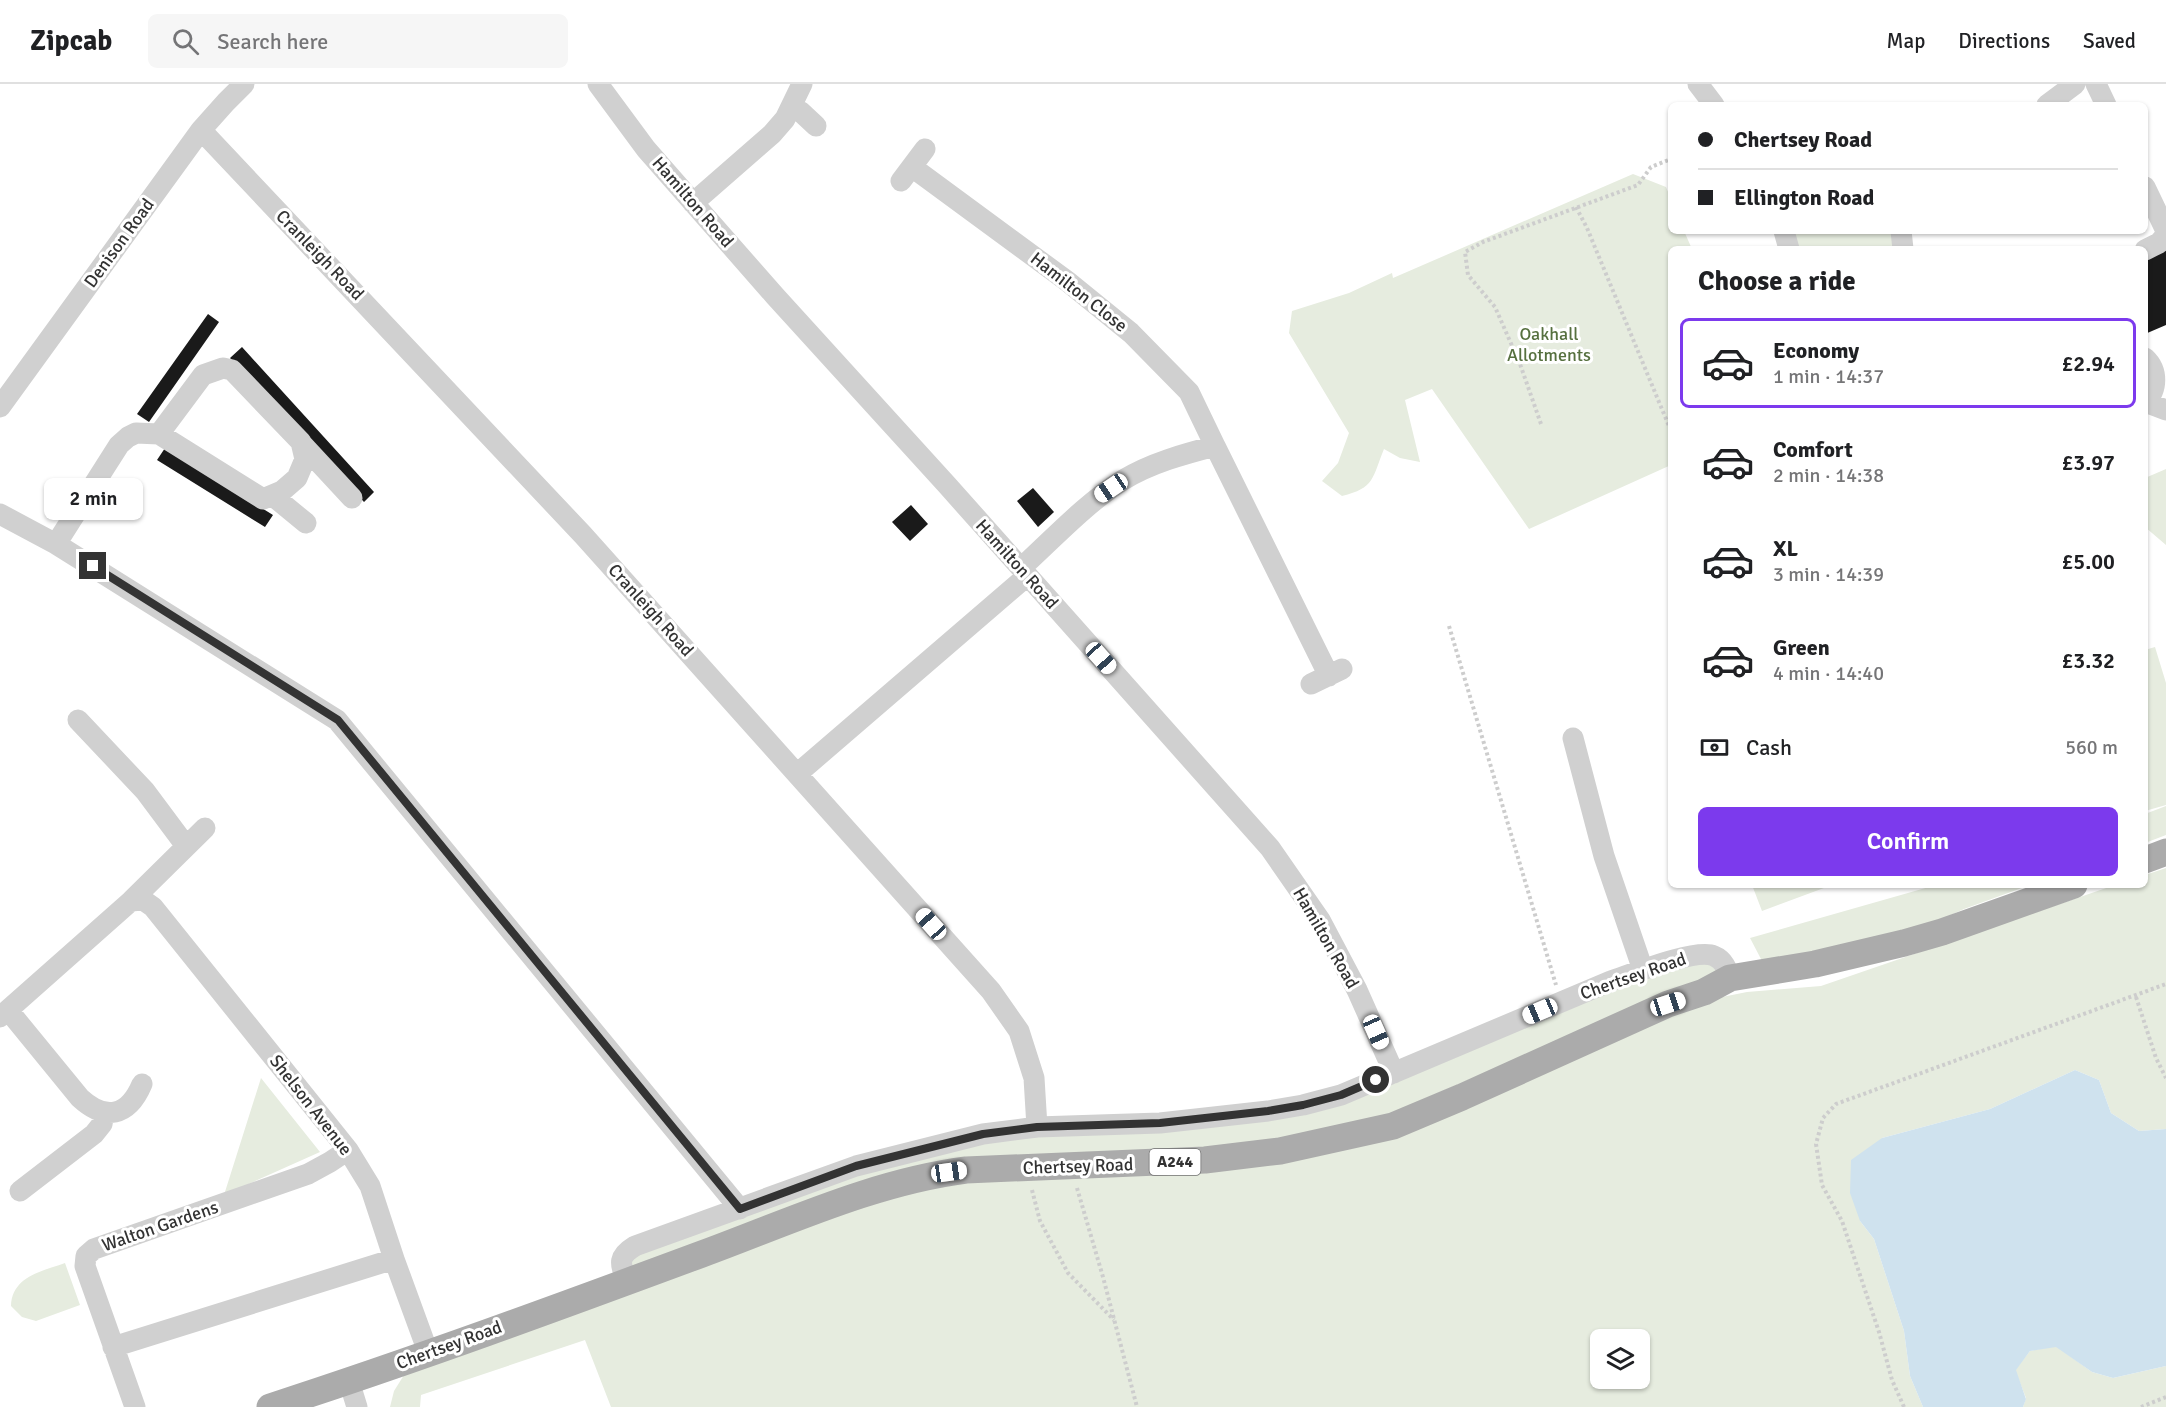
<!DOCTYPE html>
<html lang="en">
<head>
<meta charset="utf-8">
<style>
  body { margin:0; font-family:Signika,sans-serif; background:#f6f6f6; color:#202124; height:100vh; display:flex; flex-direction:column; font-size:22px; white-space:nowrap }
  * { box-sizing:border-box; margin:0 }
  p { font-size:20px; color:#757577 }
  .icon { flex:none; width:33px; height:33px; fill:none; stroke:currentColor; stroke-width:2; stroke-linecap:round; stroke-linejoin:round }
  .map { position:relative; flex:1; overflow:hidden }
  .side { position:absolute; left:1668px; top:162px; width:480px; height:642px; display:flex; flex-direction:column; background:#fff; border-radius:9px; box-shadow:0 2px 4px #0004 }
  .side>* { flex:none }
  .hud { position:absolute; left:1668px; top:18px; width:480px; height:132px; border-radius:9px; box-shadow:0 2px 4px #0004; display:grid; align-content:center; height:132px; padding:0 30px; background:#fff }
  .controls { position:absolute; left:1590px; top:1245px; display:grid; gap:12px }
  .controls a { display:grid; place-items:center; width:60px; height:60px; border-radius:9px; background:#fff; box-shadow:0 2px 4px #0004; font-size:30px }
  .end { position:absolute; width:27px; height:27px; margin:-14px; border:8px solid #333; background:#fff; box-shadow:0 0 0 3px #fff }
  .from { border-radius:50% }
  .bubble { position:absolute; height:42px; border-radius:9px; background:#fff; box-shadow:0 2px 4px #0004; font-size:20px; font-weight:600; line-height:42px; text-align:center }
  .car { position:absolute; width:18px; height:36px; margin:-18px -9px; border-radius:8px; box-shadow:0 0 4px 2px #0007; background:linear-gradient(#fff 24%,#345 0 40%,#fff 0 76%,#345 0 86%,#fff 0) }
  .hud b { display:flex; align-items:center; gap:21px; height:57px; font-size:22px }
  .hud b+b { border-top:2px solid #e0e0e0 }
  .hud i { width:15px; height:15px; background:#202124 }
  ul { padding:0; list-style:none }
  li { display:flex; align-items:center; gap:18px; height:90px; margin:0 12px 9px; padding:0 18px; border:3px solid transparent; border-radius:9px }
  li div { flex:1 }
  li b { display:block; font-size:22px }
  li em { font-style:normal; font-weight:600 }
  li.selected { border-color:#7c3aed }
  li>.icon { width:54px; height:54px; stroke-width:1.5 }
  h2 { padding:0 30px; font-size:27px; line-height:72px }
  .pay { display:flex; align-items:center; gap:15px; height:66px; padding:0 30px; font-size:22px }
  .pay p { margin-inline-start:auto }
  .cta { display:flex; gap:12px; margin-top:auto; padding:12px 30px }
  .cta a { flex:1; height:69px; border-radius:9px; background:#7c3aed; color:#fff; font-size:24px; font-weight:600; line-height:69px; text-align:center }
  header { display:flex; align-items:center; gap:36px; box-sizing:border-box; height:84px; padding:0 30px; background:#fff; border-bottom:2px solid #e0e0e0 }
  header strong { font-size:28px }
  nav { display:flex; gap:33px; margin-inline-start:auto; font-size:21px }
  .search { width:420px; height:54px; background:#f6f6f6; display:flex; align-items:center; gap:15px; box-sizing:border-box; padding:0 21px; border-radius:9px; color:#757577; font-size:22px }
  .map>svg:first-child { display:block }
  .green { fill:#e6ecdf; fill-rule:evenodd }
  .water { fill:#cfe2ee }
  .building { fill:#1a1a1a }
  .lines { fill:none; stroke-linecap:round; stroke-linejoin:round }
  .path { stroke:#cdcdcd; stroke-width:4; stroke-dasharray:3 3; stroke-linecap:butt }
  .minor { stroke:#d0d0d0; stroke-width:21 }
  .major { stroke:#ababab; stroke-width:27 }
  .route { stroke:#333; stroke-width:8 }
  .labels { text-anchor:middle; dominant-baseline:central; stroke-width:6; stroke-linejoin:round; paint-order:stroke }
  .shield { fill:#fff; stroke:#707070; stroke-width:1.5 }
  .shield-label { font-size:16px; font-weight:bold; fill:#333 }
  .street-label { font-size:18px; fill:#333; stroke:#fff }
  .park-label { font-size:18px; fill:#56703f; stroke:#fff }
</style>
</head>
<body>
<header>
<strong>Zipcab</strong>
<div class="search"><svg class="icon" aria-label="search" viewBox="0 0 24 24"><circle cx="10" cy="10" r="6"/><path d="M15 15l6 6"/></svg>Search here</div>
<nav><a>Map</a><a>Directions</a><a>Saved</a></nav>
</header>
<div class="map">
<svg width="2166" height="1323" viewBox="0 0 2166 1323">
  <rect width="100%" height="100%" fill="#fff"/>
  <path class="green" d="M1633,90L1666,103L1671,115V147H1684L1692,165H1671V381L1529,445L1432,305L1405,316L1420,378L1400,374L1384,365C1372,394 1375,404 1342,412L1322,397L1338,379L1349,349L1289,249L1292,227L1349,209L1392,189L1393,194Z
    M1791,147H1891L1896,165H1795Z
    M2166,385V461L2145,443V394Z
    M2155,563L2166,599V721L2145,727V566Z
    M2166,722V751L2145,759V730Z
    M2166,784V1045L2139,1047L2111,1029L2099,996L2075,986L1990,1025L1882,1054L1860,1137L1874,1155L1904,1247L1910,1292L1923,1323H611L585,1256L421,1311L420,1323H390L394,1307L404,1291L850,1124L934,1100L1258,1077L1697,918L1747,908L1821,902L2115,801H2145V791ZM1600,1256H1640V1294H1600Z
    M1752,801H1832L1762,827Z
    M1936,801H2030L1964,825L1819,890L1772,896L1750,854Z
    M1701,870L1727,885L1321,1059L966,1086L627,1198L624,1169L983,1050L1268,1027Z
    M261,994L320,1068L224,1111Z
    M65,1179L80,1221L36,1237L22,1233L11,1222C12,1192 43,1187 65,1179Z
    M2056,1262L2092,1288L2113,1294L2166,1282V1323H2023L2026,1314L2015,1286L2030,1267Z"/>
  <path class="water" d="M2075,986L2099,996L2111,1029L2139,1047L2166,1045V1282L2113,1294L2092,1288L2056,1263L2030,1267L2016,1286L2026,1315L2023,1323H1923L1910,1292L1904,1247L1874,1155L1860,1137L1850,1109L1851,1076L1882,1054L1990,1025Z"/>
  <path class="building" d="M2166,166V241L2145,250V174Z
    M208,230L219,238L149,338L137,330Z
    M242,263L374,408L364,418L230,274Z
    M165,364L273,431L265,443L157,376Z
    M1033,404L1054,428L1038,443L1017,417Z
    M911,421L928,440L910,457L892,438Z"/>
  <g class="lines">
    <path class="path" d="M1576,123L1587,144L1671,347
      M1541,340L1520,280L1495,223L1468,191L1465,168L1483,158L1638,101L1651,83L1671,75
      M1449,542L1556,901
      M2136,913L2156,974L2166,994
      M1077,1104L1103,1193L1137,1323
      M1032,1106L1040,1137L1068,1189L1114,1236
      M1904,1323L1892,1296L1879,1248L1842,1137L1822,1101L1816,1060L1823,1034L1836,1020L2166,900
      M2141,1323L2166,1313"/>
    <path class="minor" d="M598,0L646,65L775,212L947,401L1270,764L1320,836L1357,906L1394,989
      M1698,0L1714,21
      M2096,0L2106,21
      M2047,21L2075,0
      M791,23L801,28L816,42
      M201,46L583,451L991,907L1019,947L1034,994L1037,1043
      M912,83L1067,197L1131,249L1189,308L1215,362C1184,370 1151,379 1123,396C1085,420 1054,454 1021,484
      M901,97L925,65
      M2145,103L2166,147
      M693,119L772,50L785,35L802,0
      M1784,147L1789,165
      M1901,147L1903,165
      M2145,166L2159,159L2166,151
      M2145,274C2158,286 2158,306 2145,318
      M2145,318L2166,326
      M0,323L201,46L226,18L244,0
      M301,359L352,414
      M1215,362L1329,592
      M273,412L306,439
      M0,430L56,460L337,636L740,1125
      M56,460L119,361L128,353L136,349L159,350L263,415L282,407L297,394L305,375L301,358L232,286L223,284L203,291L159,350
      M1311,600L1342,585
      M78,636L145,707L186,762
      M1573,654L1604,772L1643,886
      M797,690L1027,492
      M131,817L143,816L153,823L348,1066L370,1102L394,1175L428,1268
      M8,926L80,1014C105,1037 128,1033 142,1000
      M0,933L131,817L205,744
      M20,1107L94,1050L102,1040L104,1029
      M627,1198C620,1179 617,1173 635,1162L856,1082L983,1050L1037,1043L1160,1039L1268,1027L1303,1021L1341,1011L1611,897C1632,890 1696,864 1714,872C1724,876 1727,885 1730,894
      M113,1263L394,1175
      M349,1297L357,1323
      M135,1323L85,1182L86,1172L94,1165L308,1090L330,1078L348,1066"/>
    <path class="major" d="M2145,776L2166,768
      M270,1323C415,1276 559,1223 702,1170C789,1138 874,1098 966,1086L1205,1076L1280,1067L1393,1042L1462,1013L1668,920L1704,908L1730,894L1815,880L1904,859L1942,848L2074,801"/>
  </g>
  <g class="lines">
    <path class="route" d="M93,482L338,636L740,1125L856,1082L983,1050L1037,1043L1160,1039L1268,1027L1303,1021L1341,1011L1376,996"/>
  </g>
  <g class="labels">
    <rect class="shield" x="1149.5" y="1065" width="51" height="26" rx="4.5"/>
    <g class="shield-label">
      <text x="1175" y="1078">A244</text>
    </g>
    <g class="street-label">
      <text transform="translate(693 118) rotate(49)">Hamilton Road</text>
      <text transform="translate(119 159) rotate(-54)">Denison Road</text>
      <text transform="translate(320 171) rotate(46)">Cranleigh Road</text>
      <text transform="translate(1079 208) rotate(38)">Hamilton Close</text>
      <text transform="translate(1017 480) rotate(48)">Hamilton Road</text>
      <text transform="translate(651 526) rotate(48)">Cranleigh Road</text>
      <text transform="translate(1326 854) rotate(60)">Hamilton Road</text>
      <text transform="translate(1633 892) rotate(-19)">Chertsey Road</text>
      <text transform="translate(311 1021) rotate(52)">Shelson Avenue</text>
      <text transform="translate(1078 1082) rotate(-2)">Chertsey Road</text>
      <text transform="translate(160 1142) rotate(-19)">Walton Gardens</text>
      <text transform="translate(449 1261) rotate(-20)">Chertsey Road</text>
    </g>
    <g class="park-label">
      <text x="1549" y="250">Oakhall<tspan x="1549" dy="21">Allotments</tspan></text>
    </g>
  </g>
</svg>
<div class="controls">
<a><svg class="icon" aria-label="layers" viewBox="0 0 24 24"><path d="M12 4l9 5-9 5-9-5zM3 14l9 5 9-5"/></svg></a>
</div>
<i class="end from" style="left:1376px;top:996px"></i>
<i class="end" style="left:93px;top:482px"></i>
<div class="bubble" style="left:44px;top:394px;width:99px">2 min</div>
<i class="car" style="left:1111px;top:404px;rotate:236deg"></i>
<i class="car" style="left:1101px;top:574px;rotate:138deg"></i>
<i class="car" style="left:931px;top:840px;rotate:318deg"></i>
<i class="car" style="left:1668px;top:920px;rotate:72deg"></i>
<i class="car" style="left:1540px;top:927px;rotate:247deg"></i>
<i class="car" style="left:1376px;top:948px;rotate:156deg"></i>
<i class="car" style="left:949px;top:1088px;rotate:82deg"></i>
<div class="hud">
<b><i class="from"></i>Chertsey Road</b>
<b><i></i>Ellington Road</b>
</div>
<section class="side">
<h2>Choose a ride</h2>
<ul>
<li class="selected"><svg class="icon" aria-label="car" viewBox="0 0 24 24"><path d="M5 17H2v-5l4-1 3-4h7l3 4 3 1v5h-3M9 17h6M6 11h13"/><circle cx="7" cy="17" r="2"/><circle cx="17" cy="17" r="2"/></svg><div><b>Economy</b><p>1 min · 14:37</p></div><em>£2.94</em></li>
<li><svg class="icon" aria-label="car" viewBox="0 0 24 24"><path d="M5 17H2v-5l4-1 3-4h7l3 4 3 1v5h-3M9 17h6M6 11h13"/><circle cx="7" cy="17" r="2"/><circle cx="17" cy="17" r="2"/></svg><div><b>Comfort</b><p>2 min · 14:38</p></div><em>£3.97</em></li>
<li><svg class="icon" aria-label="car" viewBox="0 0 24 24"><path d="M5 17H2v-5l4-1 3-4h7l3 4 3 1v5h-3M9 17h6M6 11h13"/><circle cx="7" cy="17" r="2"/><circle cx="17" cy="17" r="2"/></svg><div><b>XL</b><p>3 min · 14:39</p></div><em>£5.00</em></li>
<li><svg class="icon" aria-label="car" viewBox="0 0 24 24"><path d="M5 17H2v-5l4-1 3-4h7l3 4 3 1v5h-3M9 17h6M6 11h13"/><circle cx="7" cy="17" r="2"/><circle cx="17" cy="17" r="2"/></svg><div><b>Green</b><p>4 min · 14:40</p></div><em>£3.32</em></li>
</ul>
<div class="pay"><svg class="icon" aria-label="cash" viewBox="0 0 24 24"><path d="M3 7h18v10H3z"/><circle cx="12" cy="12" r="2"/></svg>Cash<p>560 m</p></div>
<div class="cta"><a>Confirm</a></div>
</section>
</div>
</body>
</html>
